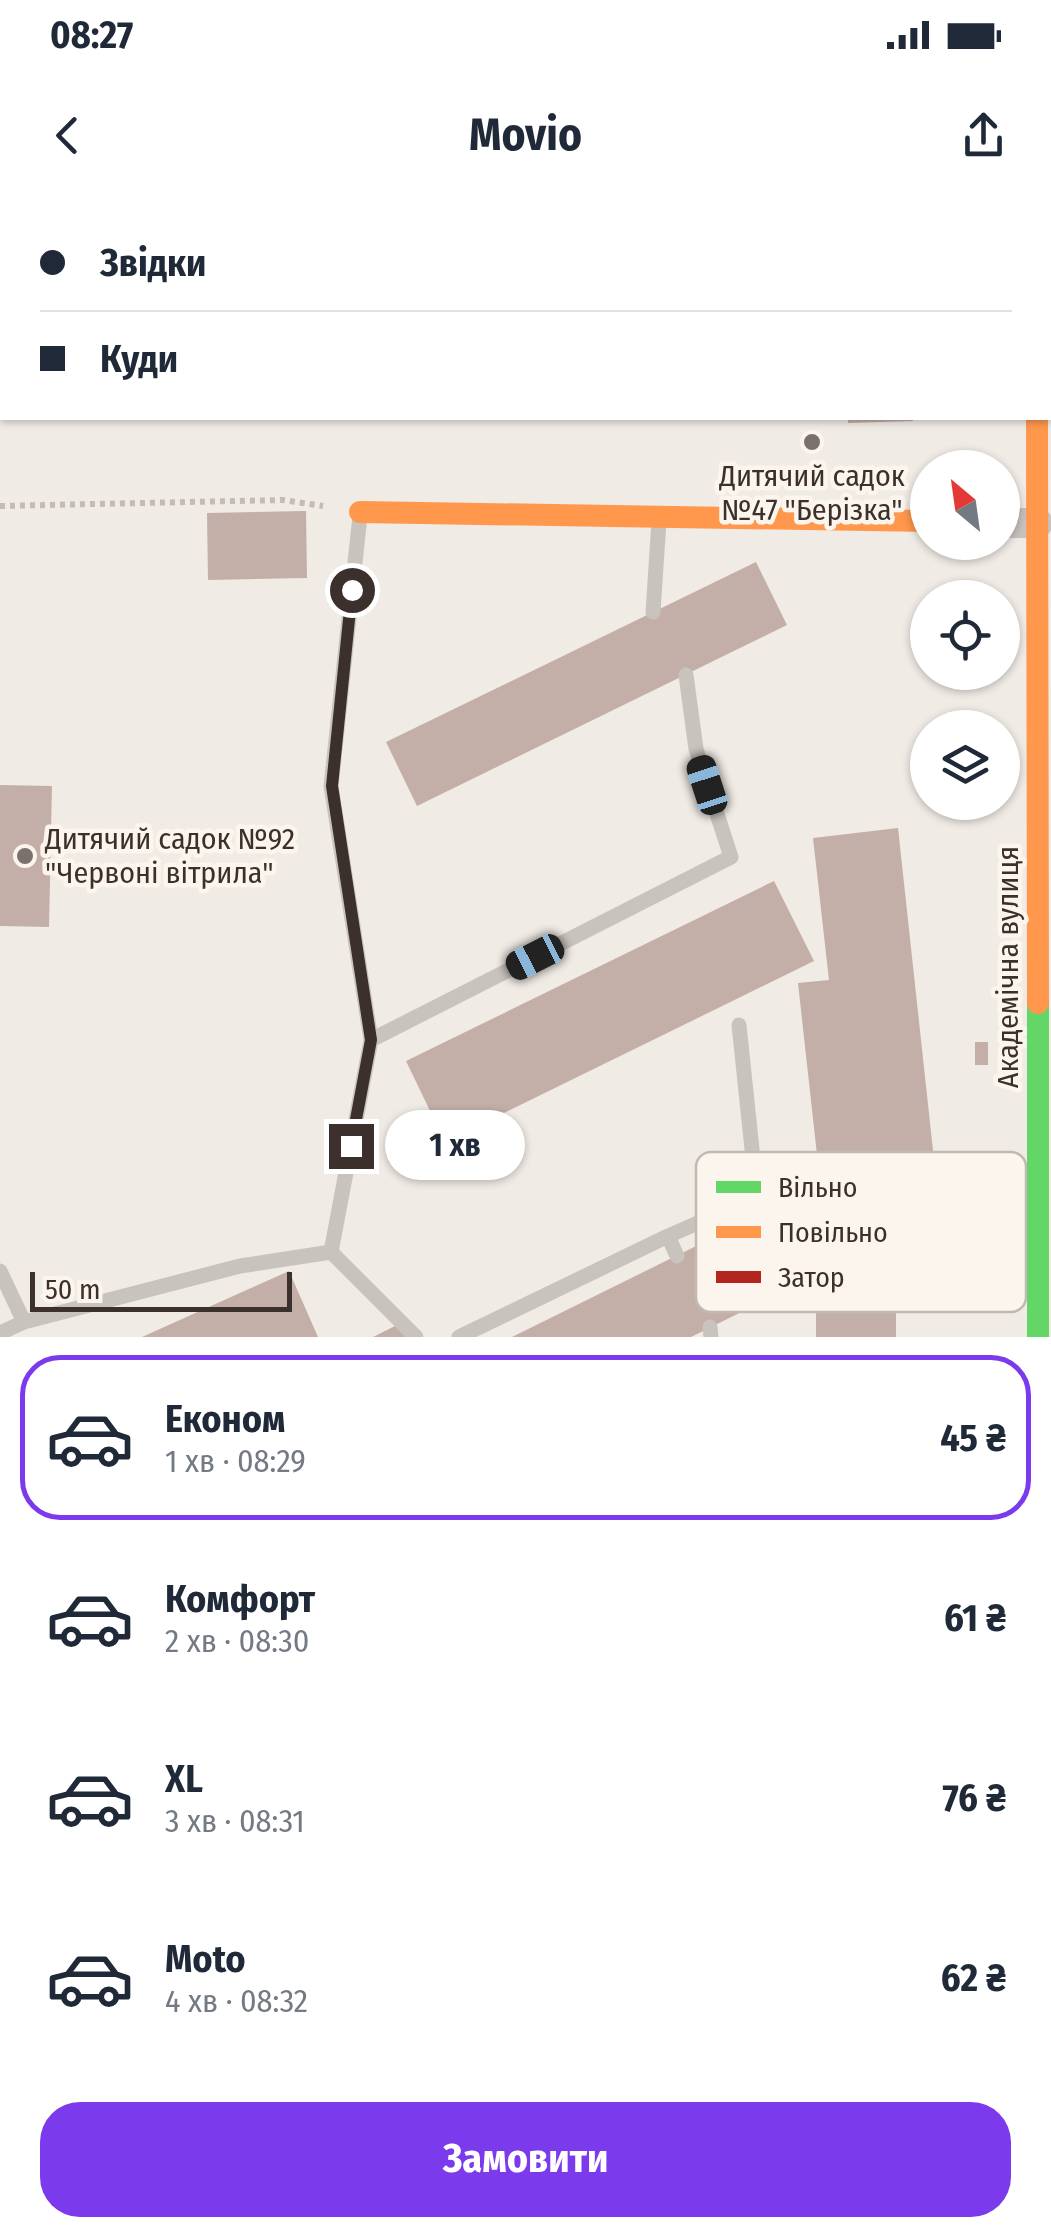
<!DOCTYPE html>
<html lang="uk">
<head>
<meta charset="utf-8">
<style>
  body { margin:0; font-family:"Fira Sans Condensed",sans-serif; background:#f2f2f3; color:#1f2937; height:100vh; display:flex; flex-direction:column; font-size:38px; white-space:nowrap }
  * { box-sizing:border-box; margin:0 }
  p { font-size:32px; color:#747a83 }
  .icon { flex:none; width:55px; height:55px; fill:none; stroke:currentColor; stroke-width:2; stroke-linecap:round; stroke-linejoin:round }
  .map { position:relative; height:1137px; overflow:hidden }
  .drawer { display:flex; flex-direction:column; background:#fff; flex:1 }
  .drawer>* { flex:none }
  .top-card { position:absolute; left:0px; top:0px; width:1052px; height:220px; box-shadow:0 2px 8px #0004; display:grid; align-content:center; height:220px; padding:0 40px; background:#fff }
  .needle { width:65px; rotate:331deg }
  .controls { position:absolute; left:910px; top:250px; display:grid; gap:20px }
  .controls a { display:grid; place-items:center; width:110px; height:110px; border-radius:50%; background:#fff; box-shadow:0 2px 8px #0004; font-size:50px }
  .scale { position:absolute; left:30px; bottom:25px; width:262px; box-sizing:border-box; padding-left:10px; border:5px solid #3b302b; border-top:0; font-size:28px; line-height:35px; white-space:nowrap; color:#3b302b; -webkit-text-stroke:8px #fbf5ee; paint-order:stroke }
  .end { position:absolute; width:45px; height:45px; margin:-22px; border:12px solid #3b302b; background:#fff; box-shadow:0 0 0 5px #fff }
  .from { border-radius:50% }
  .bubble { position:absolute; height:70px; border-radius:35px; background:#fff; box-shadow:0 2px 8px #0004; font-size:32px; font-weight:700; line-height:70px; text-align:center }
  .car { position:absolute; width:30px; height:60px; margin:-30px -15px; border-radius:12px; box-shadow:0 0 8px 2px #0007; background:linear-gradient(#222 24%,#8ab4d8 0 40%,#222 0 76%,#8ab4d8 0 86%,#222 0) }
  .top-card b { display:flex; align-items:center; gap:35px; height:95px; font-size:38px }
  .top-card b+b { border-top:2px solid #e0e1e3 }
  .top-card i { width:25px; height:25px; background:#1f2937 }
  ul { padding:18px 0 0; list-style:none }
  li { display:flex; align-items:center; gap:30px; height:165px; margin:0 20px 15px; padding:0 20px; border:5px solid transparent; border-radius:40px }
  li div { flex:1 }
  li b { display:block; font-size:38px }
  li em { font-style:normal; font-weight:700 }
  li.current { border-color:#7c3aed }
  li>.icon { width:90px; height:90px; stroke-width:1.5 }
  .button { display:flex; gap:20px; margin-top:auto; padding:20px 40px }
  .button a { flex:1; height:115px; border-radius:40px; background:#7c3aed; color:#fff; font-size:40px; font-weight:700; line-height:115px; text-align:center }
  .status { display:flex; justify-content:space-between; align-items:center; height:70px; padding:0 50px; background:#fff; direction:ltr }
  .status svg { height:28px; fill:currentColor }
  header { display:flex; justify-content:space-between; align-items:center; height:130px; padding:0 40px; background:#fff; font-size:45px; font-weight:700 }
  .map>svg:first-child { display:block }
  .building { fill:#c3afa7 }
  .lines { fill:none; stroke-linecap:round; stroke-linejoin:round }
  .path { stroke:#c2bbb6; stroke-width:6; stroke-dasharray:5 5; stroke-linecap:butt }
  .lane { stroke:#c9c3be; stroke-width:15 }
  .street { stroke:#c9c3be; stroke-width:30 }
  .fast { stroke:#63d668; stroke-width:22 }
  .slow { stroke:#ff974d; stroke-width:22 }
  .jam { stroke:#b3261e; stroke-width:22 }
  .route { stroke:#3b302b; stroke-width:12 }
  .poi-dot { fill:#7a716c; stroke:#fbf5ee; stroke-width:4 }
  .labels { text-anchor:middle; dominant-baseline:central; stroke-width:9; stroke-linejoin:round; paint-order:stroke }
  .poi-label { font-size:30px; fill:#3b302b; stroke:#fbf5ee }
  .street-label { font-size:30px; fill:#3b302b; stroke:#fbf5ee }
  .key { fill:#fbf5ee; stroke:#c1bab4; stroke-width:2.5 }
  .key-label { font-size:28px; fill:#3b302b }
</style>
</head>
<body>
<div class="status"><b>08:27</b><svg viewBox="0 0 49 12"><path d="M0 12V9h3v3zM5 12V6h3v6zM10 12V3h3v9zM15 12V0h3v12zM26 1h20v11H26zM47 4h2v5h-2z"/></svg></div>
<header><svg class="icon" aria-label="back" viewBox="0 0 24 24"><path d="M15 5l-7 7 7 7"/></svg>Movio<svg class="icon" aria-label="share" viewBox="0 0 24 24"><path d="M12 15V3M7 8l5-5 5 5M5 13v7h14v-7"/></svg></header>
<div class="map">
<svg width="1051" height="1137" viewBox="0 0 1051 1137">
  <rect width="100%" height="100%" fill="#f0ebe5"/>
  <path class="building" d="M848,218H913V221L848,223Z
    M306,311L307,378L208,380L207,313Z
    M756,362L787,425L417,606L386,542Z
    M0,585L52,586L49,727L0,726Z
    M898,628L936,978L821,991L798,783L829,780L813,638Z
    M774,681L814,761L445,942L406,861Z
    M975,842H988V865H975Z
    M781,1004L816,1075L691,1137H512Z
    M289,1071L318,1137H142Z
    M896,1100V1137H816V1102Z
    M399,1124L406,1137H373Z"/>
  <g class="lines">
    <path class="path" d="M0,306L283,300L323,306"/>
    <path class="lane" d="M360,316L331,586L371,840L731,657L696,549L686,475
      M653,412L659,321
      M739,825L757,997L778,994L801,1005L1034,995
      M668,1036L677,1056
      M331,1052L371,840
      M331,1052L416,1137
      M0,1071L24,1122L240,1066L331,1052
      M710,1127L711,1137
      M0,1133L24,1122
      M459,1137L668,1036L757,997"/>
    <path class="street" d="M1002,323H1038"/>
    <path class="fast" d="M1038,803V1137"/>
    <path class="slow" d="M1037,218L1038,803
      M360,312L928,321"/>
    <path class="jam" d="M1037,0V2"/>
  </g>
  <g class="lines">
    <path class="route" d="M351,946L371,840L332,586L352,390"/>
  </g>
  <g class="poi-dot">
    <circle cx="812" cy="242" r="10"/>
    <circle cx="25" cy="656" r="10"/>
  </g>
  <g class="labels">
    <g class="poi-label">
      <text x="812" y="276">Дитячий садок<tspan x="812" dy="34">№47 "Берізка"</tspan></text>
      <text x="45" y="639" text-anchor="start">Дитячий садок №92<tspan x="45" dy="34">"Червонi вiтрила"</tspan></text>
    </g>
    <g class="street-label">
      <text transform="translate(1008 767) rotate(-90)">Академічна вулиця</text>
    </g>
  </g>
  <rect x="696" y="952" width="330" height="160" rx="15" class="key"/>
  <rect x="716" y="981" width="45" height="12" fill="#63d668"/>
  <rect x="716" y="1026" width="45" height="12" fill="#ff974d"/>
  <rect x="716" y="1071" width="45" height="12" fill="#b3261e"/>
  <g class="key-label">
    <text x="778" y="997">Вільно</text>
    <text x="778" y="1042">Повільно</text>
    <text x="778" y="1087">Затор</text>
  </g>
</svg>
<div class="controls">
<a><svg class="needle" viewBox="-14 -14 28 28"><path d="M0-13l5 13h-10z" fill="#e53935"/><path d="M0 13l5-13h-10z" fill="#747a83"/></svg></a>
<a><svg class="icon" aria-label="locate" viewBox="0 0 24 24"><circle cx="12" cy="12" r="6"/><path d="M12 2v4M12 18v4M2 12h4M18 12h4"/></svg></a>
<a><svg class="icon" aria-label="layers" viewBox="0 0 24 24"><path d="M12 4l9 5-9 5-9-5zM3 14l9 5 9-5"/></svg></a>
</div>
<div class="scale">50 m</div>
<i class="end from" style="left:352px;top:390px"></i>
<i class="end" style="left:351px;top:946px"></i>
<div class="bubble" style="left:385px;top:910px;width:140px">1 хв</div>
<i class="car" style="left:707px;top:585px;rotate:342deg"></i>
<i class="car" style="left:535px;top:757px;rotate:243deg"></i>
<div class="top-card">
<b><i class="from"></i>Звідки</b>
<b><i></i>Куди</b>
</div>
</div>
<section class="drawer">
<ul>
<li class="current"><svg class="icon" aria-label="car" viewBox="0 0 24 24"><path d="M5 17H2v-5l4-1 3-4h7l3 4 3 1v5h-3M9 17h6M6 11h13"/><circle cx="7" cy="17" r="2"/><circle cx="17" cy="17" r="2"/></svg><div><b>Економ</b><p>1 хв · 08:29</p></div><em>45 ₴</em></li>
<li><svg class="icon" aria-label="car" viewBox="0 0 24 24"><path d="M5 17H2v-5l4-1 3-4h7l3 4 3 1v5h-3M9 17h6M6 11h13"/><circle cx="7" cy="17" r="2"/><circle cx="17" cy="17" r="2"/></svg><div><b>Комфорт</b><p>2 хв · 08:30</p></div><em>61 ₴</em></li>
<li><svg class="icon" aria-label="car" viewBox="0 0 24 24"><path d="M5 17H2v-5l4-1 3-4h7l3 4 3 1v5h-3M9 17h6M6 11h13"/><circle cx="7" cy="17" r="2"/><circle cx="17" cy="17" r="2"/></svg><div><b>XL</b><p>3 хв · 08:31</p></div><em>76 ₴</em></li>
<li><svg class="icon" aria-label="car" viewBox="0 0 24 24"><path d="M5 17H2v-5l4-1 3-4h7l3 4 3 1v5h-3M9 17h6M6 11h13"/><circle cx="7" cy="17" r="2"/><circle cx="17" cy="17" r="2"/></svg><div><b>Moto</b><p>4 хв · 08:32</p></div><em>62 ₴</em></li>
</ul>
<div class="button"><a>Замовити</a></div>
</section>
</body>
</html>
